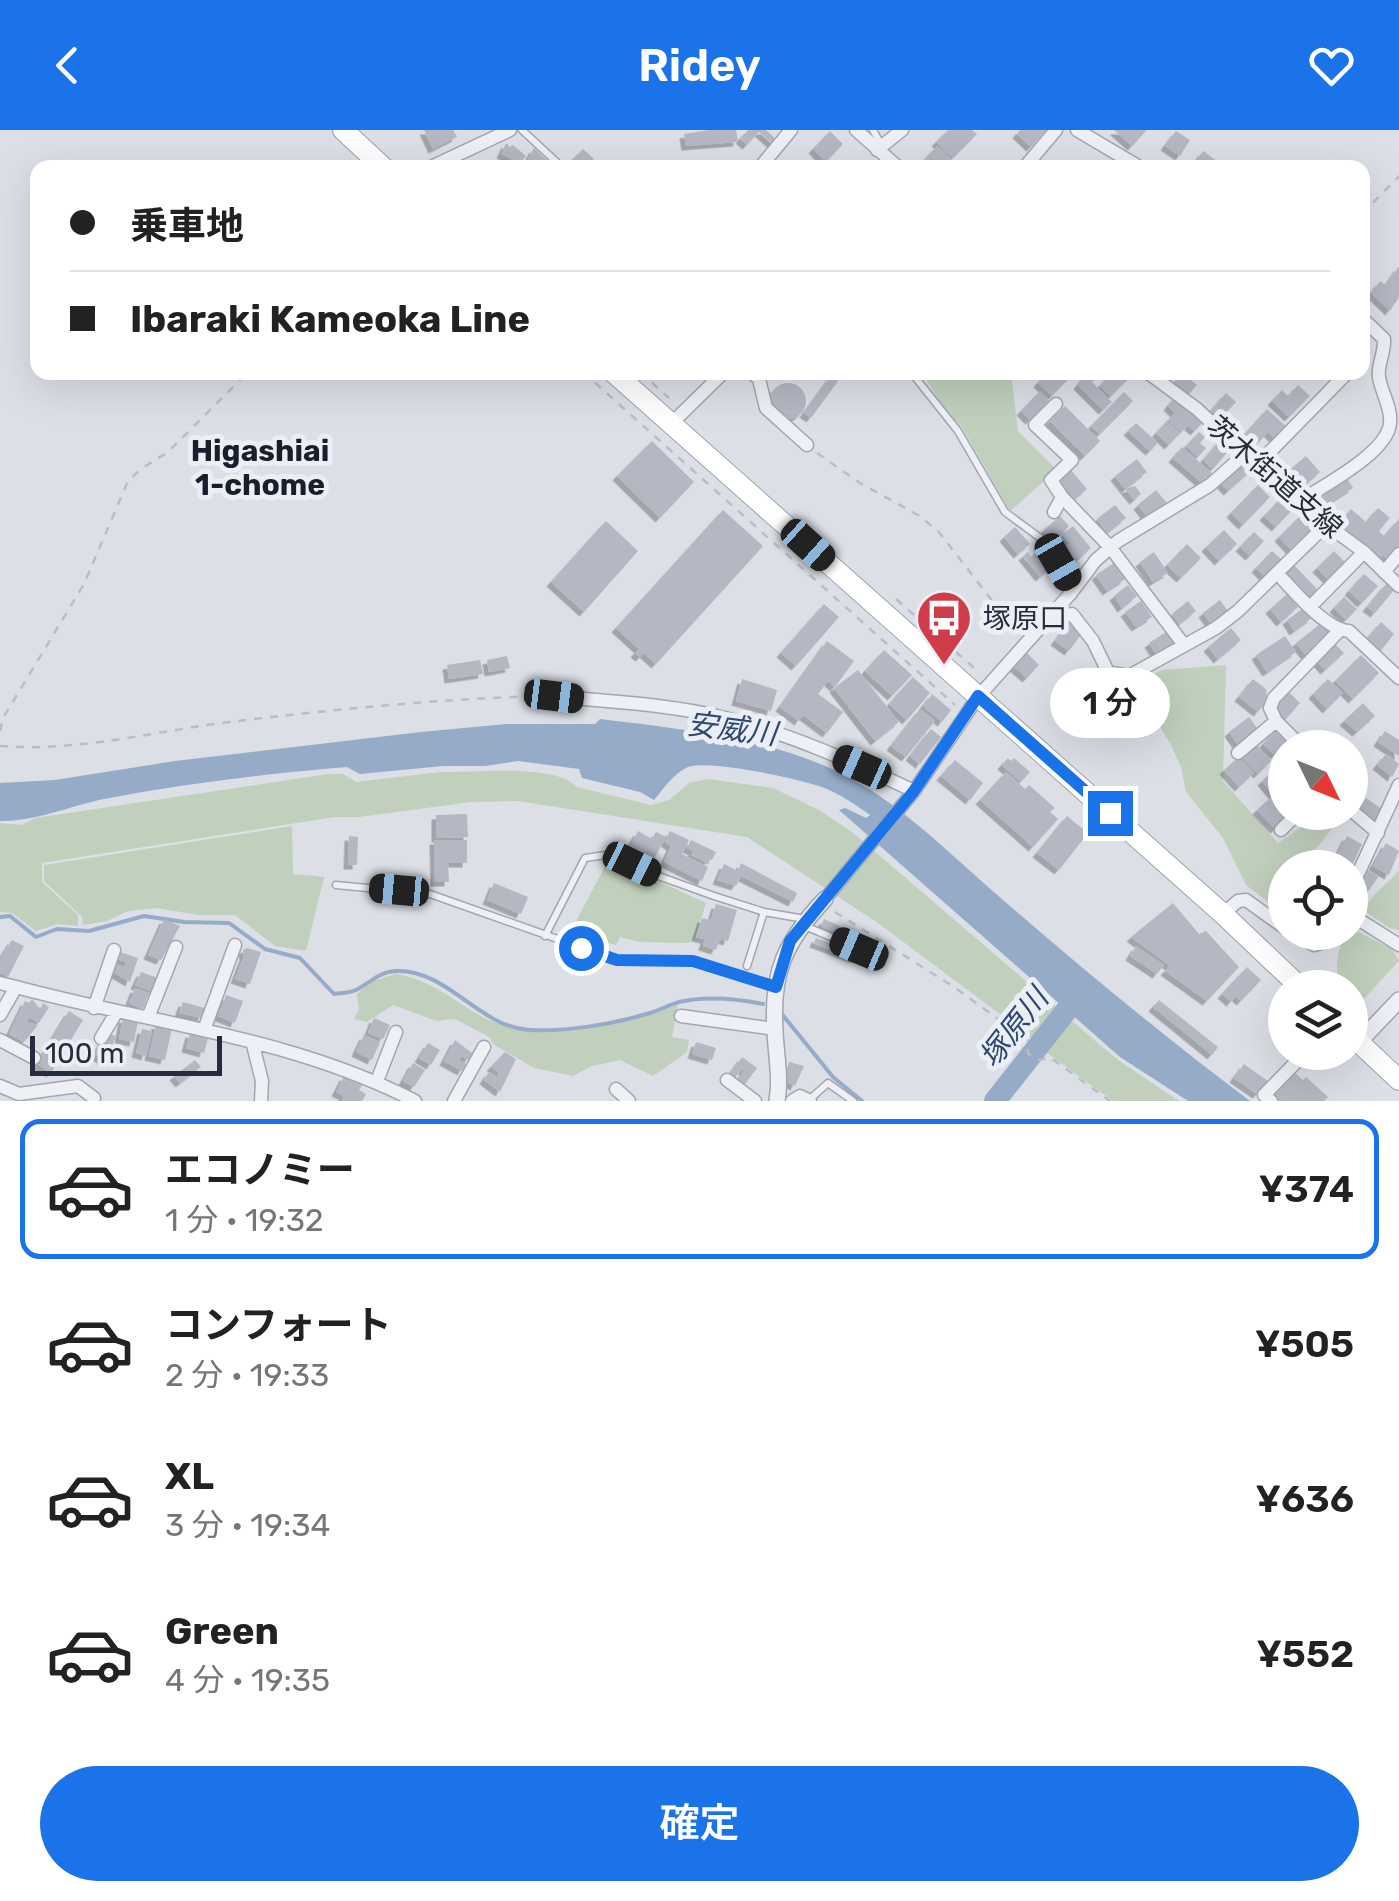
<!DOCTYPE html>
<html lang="ja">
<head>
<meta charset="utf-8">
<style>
  body { margin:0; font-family:Rubik,"Noto Sans JP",sans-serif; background:#f2f2f2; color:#222; height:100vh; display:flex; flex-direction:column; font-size:38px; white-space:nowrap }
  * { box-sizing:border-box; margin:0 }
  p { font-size:32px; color:#767676 }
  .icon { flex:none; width:55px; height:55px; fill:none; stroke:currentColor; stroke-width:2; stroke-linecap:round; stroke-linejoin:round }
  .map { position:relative; height:971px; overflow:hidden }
  .side { display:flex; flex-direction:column; background:#fff; flex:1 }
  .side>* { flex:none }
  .top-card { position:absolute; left:30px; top:30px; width:1340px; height:220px; border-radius:20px; box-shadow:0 10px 40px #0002; display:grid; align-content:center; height:220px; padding:0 40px; background:#fff }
  .needle { width:65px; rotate:133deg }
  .tools { position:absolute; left:1268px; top:600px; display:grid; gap:20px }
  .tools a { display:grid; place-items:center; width:100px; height:100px; border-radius:50%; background:#fff; box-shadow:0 10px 40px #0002; font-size:50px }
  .scale { position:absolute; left:30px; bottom:25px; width:192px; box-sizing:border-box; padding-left:10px; border:5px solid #252c3d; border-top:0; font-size:28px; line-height:35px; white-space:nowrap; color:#252c3d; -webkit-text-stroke:8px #ebeef4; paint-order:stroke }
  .end { position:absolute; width:45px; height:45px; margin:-22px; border:12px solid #1a73e8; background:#fff; box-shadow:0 0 0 5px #fff }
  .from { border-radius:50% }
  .bubble { position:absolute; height:70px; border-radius:35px; background:#fff; box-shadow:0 10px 40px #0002; font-size:32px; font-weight:600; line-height:70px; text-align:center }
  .car { position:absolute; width:30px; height:60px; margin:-30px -15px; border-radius:12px; box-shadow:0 0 8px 2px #0007; background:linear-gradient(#222 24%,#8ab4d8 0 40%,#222 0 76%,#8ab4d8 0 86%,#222 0) }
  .top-card b { display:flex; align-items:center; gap:35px; height:95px; font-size:38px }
  .top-card b+b { border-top:2px solid #e0e0e0 }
  .top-card i { width:25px; height:25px; background:#222 }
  ul { padding:18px 0 0; list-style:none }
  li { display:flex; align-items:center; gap:30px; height:140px; margin:0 20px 15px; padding:0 20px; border:5px solid transparent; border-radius:20px }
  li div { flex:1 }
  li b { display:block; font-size:38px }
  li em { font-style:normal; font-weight:600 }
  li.active { border-color:#1a73e8 }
  li>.icon { width:90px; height:90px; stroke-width:1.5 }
  .primary-button { display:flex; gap:20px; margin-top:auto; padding:20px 40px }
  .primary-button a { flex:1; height:115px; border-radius:60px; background:#1a73e8; color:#fff; font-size:40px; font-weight:600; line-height:115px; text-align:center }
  header { display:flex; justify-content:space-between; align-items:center; height:130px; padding:0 40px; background:#1a73e8; color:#fff; font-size:45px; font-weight:600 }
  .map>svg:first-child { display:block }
  .green { fill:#c0d0bd }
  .water { fill:#95abc8 }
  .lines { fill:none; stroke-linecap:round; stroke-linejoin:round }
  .stream { stroke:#95abc8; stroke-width:4 }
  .river { stroke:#95abc8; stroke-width:22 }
  .building { fill:#b3b8c3; filter:url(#shadow) }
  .service-casing { stroke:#a1a6b0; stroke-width:9 }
  .minor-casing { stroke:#a1a6b0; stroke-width:15 }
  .tertiary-casing { stroke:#a1a6b0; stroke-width:18 }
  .primary-casing { stroke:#9ba3b2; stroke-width:22 }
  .path { stroke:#babdc5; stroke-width:2.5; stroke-dasharray:8 8; stroke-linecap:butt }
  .service { stroke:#eef0f5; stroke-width:6 }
  .minor { stroke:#eef0f5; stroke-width:12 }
  .tertiary { stroke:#eef0f5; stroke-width:15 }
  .primary { stroke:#fff; stroke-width:20 }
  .route { stroke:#1a73e8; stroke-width:12 }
  .labels { text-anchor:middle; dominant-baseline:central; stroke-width:10; stroke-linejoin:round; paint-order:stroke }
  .street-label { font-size:28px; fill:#252c3d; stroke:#ebeef4 }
  .poi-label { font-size:28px; fill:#252c3d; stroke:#ebeef4; text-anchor:start }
  .neighbourhood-label { font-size:30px; font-weight:bold; fill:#181e2d; stroke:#ebeef4 }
  .water-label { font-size:30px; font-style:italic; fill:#2f4871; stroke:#ebeef4 }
</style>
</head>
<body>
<header><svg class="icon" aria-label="back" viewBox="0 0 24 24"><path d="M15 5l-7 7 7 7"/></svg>Ridey<svg class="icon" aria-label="heart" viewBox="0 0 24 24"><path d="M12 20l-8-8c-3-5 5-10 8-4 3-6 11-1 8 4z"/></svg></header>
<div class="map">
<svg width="1399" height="971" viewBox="0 0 1399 971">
  <defs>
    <filter id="shadow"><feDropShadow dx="-4.5" dy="4.5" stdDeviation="0" flood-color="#0004"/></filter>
  </defs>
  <rect width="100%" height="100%" fill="#dcdfe6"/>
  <path class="green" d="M918,243H1011L1018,301L1057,340L1010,381L962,297L945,281L926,249Z
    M1226,535L1223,651L1278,713L1313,689H1324L1334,683L1343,685L1301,737L1285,738V785L1246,755L1223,708L1186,662L1181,637L1170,613L1132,553L1162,540Z
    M440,642C473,643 555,633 577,657L651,675L669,670L689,653L708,649L773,658L819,680L852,702L1061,881L1036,911L878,793L747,707L518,671L471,672L359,687H335L42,733V752L78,785V796L58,794L36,801L12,783L0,782V693L22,695L35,688L329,644H343L356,652Z
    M292,696L293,744L324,747L306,821L275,816L235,785H199L156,778L128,781L107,791L83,795L82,787L44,751V735Z
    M617,732L706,773L695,809L688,813L640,812L620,807L616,815L570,803L606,734Z
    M1399,740V800L1390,798L1363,780C1373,763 1387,755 1399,740Z
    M1350,798L1392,819L1399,831L1362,871L1350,858L1339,853C1334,829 1339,815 1350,798Z
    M396,844C429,849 451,869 479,885C537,918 618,895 678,875L672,907L689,910L687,922L653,946L620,930L592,936L573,946L534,938L493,914L489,907L455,889L437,891L393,875L367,892L354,889L359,879L357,864L370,852Z
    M1067,887L1118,930L1179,971H1113L1047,923L1034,925Z"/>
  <path class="water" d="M600,589C682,599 779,609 852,649C906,679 949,723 995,763C1078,835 1162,905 1250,971H1188L1120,927L839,680L845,678L866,688L870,685C856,675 838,663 822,657C799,649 709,629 688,637C674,643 664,658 654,670L640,662L582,648L579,639L518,631L485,636H443L360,644L347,637C265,644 185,653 104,669C70,676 34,692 0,691V653L55,650L175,631L421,602L506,594H595Z"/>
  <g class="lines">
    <path class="stream" d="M0,787L10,786L36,807L57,799L89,801L144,786L184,792L229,793L265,819L300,828L334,864C341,863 350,863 356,860C370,853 380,841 397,841C448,840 479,897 529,900C566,902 614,894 650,883C660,880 669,875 679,872C705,866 738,869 763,874
      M781,883L833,947L862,971"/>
    <path class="river" d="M995,971L1081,862"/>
  </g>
  <path class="building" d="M424,0H453L457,7L433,19Z
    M709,0H736L738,12L686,16L684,4Z
    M748,0H766L778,11L774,15L759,2L747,15L740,9Z
    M948,0H972L977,4L953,28L936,12Z
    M1020,0H1046L1031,17L1017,4Z
    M1114,0H1147L1132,16Z
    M830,1L843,14L826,32L813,19Z
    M1176,1L1190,10L1180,26L1165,16Z
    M506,13L510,17L513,15L526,26L520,33L501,24Z
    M937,16L952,30L958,38H916Z
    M534,18L549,32L544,38L525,35Z
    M583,19L594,29L585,38H570L567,35Z
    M1203,21L1220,33L1217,38H1191Z
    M1399,136V167L1390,181L1371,163L1380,151L1386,155Z
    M1047,242H1075L1052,266L1038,253Z
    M1087,242H1101L1092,252L1112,272L1103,280L1078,255Z
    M1112,242L1132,245L1111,266L1100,256Z
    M1182,243L1197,255L1188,265L1174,253Z
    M831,246L838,251L811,288L804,283Z
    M770 271a18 18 0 1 1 36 0a18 18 0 1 1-36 0Z
    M1298,255L1310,266L1289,287L1272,271L1282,260L1288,266Z
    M1040,261L1049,270L1030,290L1021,281Z
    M1124,262L1133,271L1100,304L1091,296Z
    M1226,263L1236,272L1220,289L1210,281Z
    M1176,266L1204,291L1195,301L1188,295L1182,302L1168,290L1175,283L1168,276Z
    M1065,276L1100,311L1085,326L1050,291Z
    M1267,279L1288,298L1277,311L1268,302L1255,317L1243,306Z
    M1167,291L1180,303L1169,315L1156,303Z
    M1136,293L1158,313L1150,321L1128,301Z
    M1199,302L1205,307L1200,313L1206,318L1198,327L1186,316Z
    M1221,309L1231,318L1213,339L1203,330Z
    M652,311L694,352L660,388L617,346Z
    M1182,317L1212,343L1203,354L1173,328Z
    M1306,326L1320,342L1296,363L1282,346Z
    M1137,329L1147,342L1125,359L1135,356L1141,364L1134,370L1125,359L1115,346Z
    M1246,329L1254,338L1228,361L1220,352Z
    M1070,339L1087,359L1075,369L1058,350Z
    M1345,345L1353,358L1315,382L1304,372Z
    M1258,355L1270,367L1243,395L1231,383Z
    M1156,360L1167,373L1148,388L1138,375Z
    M1284,365L1296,376L1276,397L1264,386Z
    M1115,375L1126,388L1107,403L1097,389Z
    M1378,378L1390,388L1379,401L1384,406L1399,389V417L1388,430L1383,425L1378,431L1337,395L1351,379L1366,392Z
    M723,380L763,416L656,534L644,523L640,527L635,523L639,519L616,498Z
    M1060,386L1069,396L1054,414L1043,401Z
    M1300,386L1315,401L1293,422L1279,407Z
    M606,391L638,421L584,482L551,452Z
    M1073,396L1091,418L1070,437L1057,422L1070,414L1062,404Z
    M1015,397L1030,414L1018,424L1004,407Z
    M1224,400L1237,414L1219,431L1206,417Z
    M1254,402L1264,411L1250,426L1240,417Z
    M1187,414L1201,428L1181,448L1167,435Z
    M1039,420L1052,437L1040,447L1023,426L1028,422L1031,427Z
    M1272,421L1282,430L1265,447L1256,438Z
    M1334,421L1347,434L1330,451L1317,438Z
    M1154,422L1168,443L1153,452L1140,432Z
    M1114,433L1125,449L1107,461L1096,445Z
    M1294,435L1319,461L1308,472L1282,446Z
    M1364,444L1378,456L1362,473L1349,461Z
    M1386,454L1394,460L1375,483L1367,477Z
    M1128,455L1137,466L1122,478L1114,466Z
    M1287,464L1298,477L1281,492L1270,479Z
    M1344,467L1357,479L1346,490L1334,478Z
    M1220,470L1229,483L1212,495L1203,483Z
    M1141,471L1152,487L1136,497L1125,482Z
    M1188,471L1196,481L1179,494L1172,484Z
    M824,474L839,487L796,536L781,523Z
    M1305,477L1312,488L1294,501L1287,490Z
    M1324,491L1334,503L1306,525L1296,513Z
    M1069,492L1083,502L1069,521L1055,511Z
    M1381,492L1394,504L1379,523L1365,511Z
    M1231,498L1241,510L1218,529L1208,517Z
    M1166,502L1175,515L1157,526L1149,513Z
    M1285,506L1296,522L1267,542L1256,525Z
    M827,511L854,531L835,557L828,551L818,564L843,582L827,603L803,585L799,591L780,577Z
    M1335,514L1344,523L1325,540L1317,531Z
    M884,520L912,545L892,566L865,541Z
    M1025,521L1039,535L1027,548L1012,535Z
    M1361,525L1379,543L1353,569L1335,551Z
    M507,526L510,538L489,542L487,530Z
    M480,530L483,544L449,549L447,535Z
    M858,540L899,592L875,611L834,558Z
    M913,547L930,563L907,590L889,574Z
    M742,549L777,560L771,581L736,571Z
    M1253,549L1266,559L1267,571L1258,582L1239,567Z
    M1328,549L1343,563L1327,579L1313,564Z
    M1122,555L1126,556L1154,594L1150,597L1135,576L1129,573L1118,558Z
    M1289,562L1300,573L1286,589L1274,578Z
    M932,564L951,580L942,592L923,576Z
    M1363,573L1375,586L1357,602L1344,591Z
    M920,579L935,591L906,627L891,616Z
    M1249,587L1260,602L1239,617L1229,602Z
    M931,599L941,607L920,634L910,626Z
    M1275,601L1287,612L1275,625L1263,614Z
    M1385,601L1399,610V626L1378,612Z
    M1254,612L1271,631L1258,644L1240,625Z
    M1386,624L1399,634L1392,647L1377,635Z
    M1239,627L1254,643L1239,657L1224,640Z
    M1008,628L1011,631L1014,628L1030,642L1021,652L1002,635Z
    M955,630L983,653L970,670L941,646Z
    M1278,637L1285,645V673L1282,675L1262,651Z
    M1006,642L1025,659L1029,655L1055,678L1050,682L1058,689L1033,717L980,670Z
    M1270,668L1287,688L1275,699L1257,680Z
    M1366,668L1383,680L1372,694L1356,681Z
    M467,684L468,707L436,708V685Z
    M1067,686L1088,703L1059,740L1037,723Z
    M638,701L652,709L656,702L666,707L649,738L625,725Z
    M670,701L689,710L682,724L708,737L702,751L664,732L671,716L665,712Z
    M349,706L358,707L357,735H348Z
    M1347,706L1362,714L1351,738H1335L1331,736Z
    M434,710H467V733H448L449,752H435Z
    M691,710L716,722L712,730L709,729L707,733L691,725L693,721L687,718Z
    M1386,713L1399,721L1389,745L1373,736Z
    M741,733L797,763L793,772L741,746L736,756L717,750L724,734L738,741Z
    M1367,740L1379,746L1362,770L1353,764Z
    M494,753L528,767L521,784L487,770Z
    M1173,773L1199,804L1206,801L1239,837L1207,871L1165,841L1170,836L1131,807Z
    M716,774L737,780L728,811L720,809L716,820L703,816L705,809L696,807L702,788L711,790Z
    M164,789L180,796L161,830L148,825Z
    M824,789L864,807L861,814L821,796Z
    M816,808L859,823L856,829L814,813Z
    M12,810L24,816L8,847L0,843V829Z
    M1136,816L1164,835L1157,844L1130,826Z
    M247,818L261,822L250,854L235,849L244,826L243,820Z
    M120,822L138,828L130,852L113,842L115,834L124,837L126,832L117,829Z
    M1247,837L1261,850L1241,871L1236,866L1231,872L1222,864Z
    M141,842L158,848L153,862L135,855Z
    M135,858L149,863L143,879L129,873Z
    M226,865L243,871L235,893L218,886Z
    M32,869L40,879L43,873L49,877L39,893L29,887L26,892L38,895L24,912L9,904L25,871L29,873Z
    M1159,870L1218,917L1212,925L1153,877Z
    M183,872L205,878L202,888L179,883Z
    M69,881L83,890L51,943L37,934Z
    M123,888L138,891L134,912L119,909Z
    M374,888L390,895L383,909L368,903Z
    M156,894L172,898L165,930L149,926Z
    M142,899L152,901L146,926L136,923Z
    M108,902L116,907L105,931L94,924Z
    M190,903L208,908L204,923L186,918Z
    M364,905L380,912L372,930L356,922Z
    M455,910L472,923L468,930L461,926L459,930L466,934L462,941L444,931Z
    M696,912L716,918L712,930L692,924Z
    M428,913L440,920L431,935L419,928Z
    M505,922L516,929L500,962L484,950L489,942L497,947L499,942L491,937Z
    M742,927L757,938L745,954L738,949L744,941L742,939L734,949L729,945Z
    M195,930L201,937L180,953L174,946Z
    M789,932L804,936L795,956L785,951Z
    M413,933L425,940L414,957L403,951Z
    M1244,934L1269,952L1257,964L1234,948Z
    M1293,941L1303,950L1306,947L1328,967L1324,971H1280L1273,964Z
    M344,946L362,955L359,960L366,964L362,971H342L344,966L336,962Z"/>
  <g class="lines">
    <g class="service-casing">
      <path id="service" d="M522,0L563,38
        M873,0L882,16
        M911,242L958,301L1005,382L1047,413L1072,458
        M336,755L430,764L617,830L693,831L775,857
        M805,796L859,819
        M545,806L585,728L613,724L650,743L714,766L764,782L805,789
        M747,836L764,782
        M810,969L828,953L853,971"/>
    </g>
    <g class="minor-casing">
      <path id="minor" d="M856,0L899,38
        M1077,0L1141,38
        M877,20L902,0
        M762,35L791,0
        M429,38L510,0
        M1024,38L1056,0
        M751,242L759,249L766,278L807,315
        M1147,242L1197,279L1297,373L1364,422L1399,456
        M1056,274L1035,295L1072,330L1051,350L1062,367L1110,417L1184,515
        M671,294L724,242
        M1257,335L1348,242
        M1297,373C1321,357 1388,323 1390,293C1392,278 1381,262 1379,247C1377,235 1385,223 1384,209L1362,188
        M1054,382L1062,367
        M1384,442L1399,424
        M1277,443C1293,460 1326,500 1349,501L1399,548
        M1310,477L1364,422
        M1050,489L1072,484L1093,511L1108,542L1129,546L1216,498L1238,481L1326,395
        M554,566C609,572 667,574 721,587C789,603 852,632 914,661
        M1303,618L1276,591L1270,578L1274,568L1339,501
        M1238,623L1276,591
        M1350,679L1378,703
        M1281,700L1299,682
        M1350,761L1399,655
        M825,769L914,661L978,567L1071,463L1096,430L1118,411L1210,355L1245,324
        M1223,784L1238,771L1246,770L1285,798
        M1350,784L1399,815
        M1291,802L1314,815L1327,811L1334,802
        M0,853L16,857
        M94,878L114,820
        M0,885L16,857C149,893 291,907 415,971
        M149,885L176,817
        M681,886L775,899
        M204,900L235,815
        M101,908L116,883
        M0,910L34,928
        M253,915L262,951L261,971
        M727,950L755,971
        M377,951L396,902
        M0,956L19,964L78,956L94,968
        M616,959L629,971
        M454,971L484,917
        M792,971L800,966L810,971
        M1271,971L1264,965L1306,922"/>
    </g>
    <g class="tertiary-casing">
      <path id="tertiary" d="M1359,912L1399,870
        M777,971C781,947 776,925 775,901C771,842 785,812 825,769"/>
    </g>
    <g class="primary-casing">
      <path id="primary" d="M343,0L384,38
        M613,242L1223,784L1301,858
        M1350,904L1399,950"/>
    </g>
    <path class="path" d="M407,38H412
      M1362,84L1399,46
      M583,242L955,575
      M640,242L669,268
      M817,323L860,353L918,385L939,402L997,477L1023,493
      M896,469L980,543
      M0,601L3,588L84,454L128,351L141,339L168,322L248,242
      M0,616C74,622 148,603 221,593C328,580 435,569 542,566
      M835,782L954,857L1027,910L1028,923L1036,930L1051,928L1110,971"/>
    <use href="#service" class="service"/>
    <use href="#minor" class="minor"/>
    <use href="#tertiary" class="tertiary"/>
    <use href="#primary" class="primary"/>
  </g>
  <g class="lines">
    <path class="route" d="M581,818L617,830L693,831L776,857L790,811L914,661L978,566L1110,683"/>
  </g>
  <defs>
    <g id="bus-pin" transform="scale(2.875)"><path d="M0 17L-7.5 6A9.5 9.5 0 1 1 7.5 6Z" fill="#d03c49" stroke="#ebeef4"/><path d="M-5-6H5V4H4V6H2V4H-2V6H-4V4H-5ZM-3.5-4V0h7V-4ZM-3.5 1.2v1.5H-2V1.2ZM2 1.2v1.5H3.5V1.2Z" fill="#fff"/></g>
  </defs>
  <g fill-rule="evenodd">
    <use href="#bus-pin" x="944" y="488"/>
  </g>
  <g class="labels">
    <g class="street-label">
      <text transform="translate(1275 347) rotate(41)">茨木街道支線</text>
    </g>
    <g class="poi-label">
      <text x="983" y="488">塚原口</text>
    </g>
    <g class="neighbourhood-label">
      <text x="260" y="321">Higashiai<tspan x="260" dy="34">1-chome</tspan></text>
    </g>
    <g class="water-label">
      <text transform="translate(732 599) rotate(7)">安威川</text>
      <text transform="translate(1014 898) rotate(-52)">塚原川</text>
    </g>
  </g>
</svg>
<div class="tools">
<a><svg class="needle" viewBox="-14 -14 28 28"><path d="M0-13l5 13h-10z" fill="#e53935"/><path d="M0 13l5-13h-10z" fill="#767676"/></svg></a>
<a><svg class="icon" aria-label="locate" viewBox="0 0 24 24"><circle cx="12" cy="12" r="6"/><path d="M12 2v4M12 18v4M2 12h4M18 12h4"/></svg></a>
<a><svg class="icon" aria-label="layers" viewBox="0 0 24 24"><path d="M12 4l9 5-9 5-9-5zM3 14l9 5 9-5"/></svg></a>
</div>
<div class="scale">100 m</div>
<i class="end from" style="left:581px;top:818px"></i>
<i class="end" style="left:1110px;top:683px"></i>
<div class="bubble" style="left:1050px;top:538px;width:120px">1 分</div>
<i class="car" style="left:808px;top:415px;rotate:132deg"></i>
<i class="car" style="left:1058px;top:432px;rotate:150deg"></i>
<i class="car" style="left:554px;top:566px;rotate:97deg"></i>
<i class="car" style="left:862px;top:637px;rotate:294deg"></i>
<i class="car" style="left:632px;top:734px;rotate:116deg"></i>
<i class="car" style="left:399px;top:760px;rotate:275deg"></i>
<i class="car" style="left:859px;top:819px;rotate:293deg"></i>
<div class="top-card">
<b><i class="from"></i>乗車地</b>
<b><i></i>Ibaraki Kameoka Line</b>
</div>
</div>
<section class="side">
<ul>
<li class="active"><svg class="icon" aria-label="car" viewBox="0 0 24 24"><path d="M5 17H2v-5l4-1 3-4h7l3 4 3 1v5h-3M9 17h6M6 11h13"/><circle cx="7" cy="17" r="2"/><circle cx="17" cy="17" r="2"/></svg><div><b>エコノミー</b><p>1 分 · 19:32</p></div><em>¥374</em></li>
<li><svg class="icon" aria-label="car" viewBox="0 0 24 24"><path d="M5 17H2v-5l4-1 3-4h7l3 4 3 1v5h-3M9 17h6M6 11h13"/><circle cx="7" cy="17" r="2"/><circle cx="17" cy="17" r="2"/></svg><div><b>コンフォート</b><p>2 分 · 19:33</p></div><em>¥505</em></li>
<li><svg class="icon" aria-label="car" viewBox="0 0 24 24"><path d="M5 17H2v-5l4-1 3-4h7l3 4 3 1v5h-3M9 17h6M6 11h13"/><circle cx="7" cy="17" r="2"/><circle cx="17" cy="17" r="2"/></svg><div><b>XL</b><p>3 分 · 19:34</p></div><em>¥636</em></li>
<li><svg class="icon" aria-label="car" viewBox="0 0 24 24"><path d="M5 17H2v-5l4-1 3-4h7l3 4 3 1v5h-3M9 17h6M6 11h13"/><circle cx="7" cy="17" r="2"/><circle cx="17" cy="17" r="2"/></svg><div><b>Green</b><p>4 分 · 19:35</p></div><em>¥552</em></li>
</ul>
<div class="primary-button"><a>確定</a></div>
</section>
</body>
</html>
